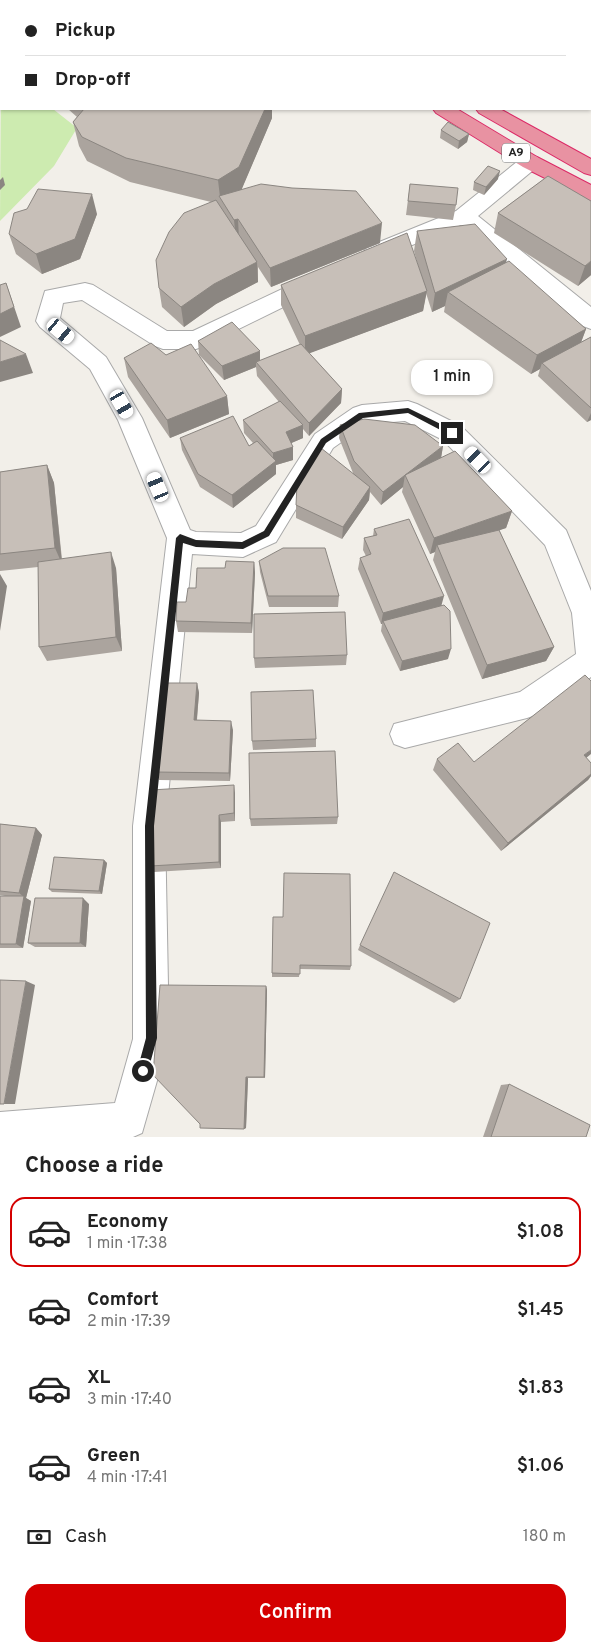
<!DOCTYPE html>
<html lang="en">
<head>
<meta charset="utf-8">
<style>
  body { margin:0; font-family:Overpass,sans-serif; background:#f2f2f2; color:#222; height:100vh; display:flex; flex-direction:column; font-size:19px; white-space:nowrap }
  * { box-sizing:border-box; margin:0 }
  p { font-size:16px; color:#767676 }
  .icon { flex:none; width:28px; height:28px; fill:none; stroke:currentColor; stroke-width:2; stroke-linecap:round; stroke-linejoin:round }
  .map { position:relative; height:1137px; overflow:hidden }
  .drawer { display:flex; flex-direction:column; background:#fff; flex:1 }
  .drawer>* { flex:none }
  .hud { position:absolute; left:0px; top:0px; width:591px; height:110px; box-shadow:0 1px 4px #0004; display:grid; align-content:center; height:110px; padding:0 25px; background:#fff }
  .end { position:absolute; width:22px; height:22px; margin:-11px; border:6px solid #222; background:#fff; box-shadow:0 0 0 2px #fff }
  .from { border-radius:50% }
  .bubble { position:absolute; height:35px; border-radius:15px; background:#fff; box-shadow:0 1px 4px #0004; font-size:16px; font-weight:600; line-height:35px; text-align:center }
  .car { position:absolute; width:15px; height:30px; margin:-15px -8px; border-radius:6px; box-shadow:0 0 4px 1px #0007; background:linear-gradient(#fff 24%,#345 0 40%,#fff 0 76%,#345 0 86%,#fff 0) }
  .hud b { display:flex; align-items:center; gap:18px; height:48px; font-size:19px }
  .hud b+b { border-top:1px solid #e0e0e0 }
  .hud i { width:12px; height:12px; background:#222 }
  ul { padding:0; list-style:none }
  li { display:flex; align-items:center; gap:15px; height:70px; margin:0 10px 8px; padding:0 15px; border:2px solid transparent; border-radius:15px }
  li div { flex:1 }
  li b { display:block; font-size:19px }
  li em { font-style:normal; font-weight:600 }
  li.selected { border-color:#d40000 }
  li>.icon { width:45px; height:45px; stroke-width:1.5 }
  h2 { padding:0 25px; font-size:22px; line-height:60px }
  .pay { display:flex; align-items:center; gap:12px; height:55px; padding:0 25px; font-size:19px }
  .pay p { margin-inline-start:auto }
  .cta { display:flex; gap:10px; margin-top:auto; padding:10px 25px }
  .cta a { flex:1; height:58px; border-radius:15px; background:#d40000; color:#fff; font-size:20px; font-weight:600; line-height:58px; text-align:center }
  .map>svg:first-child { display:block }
  .grass { fill:#cdebb0 }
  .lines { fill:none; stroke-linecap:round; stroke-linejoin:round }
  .minor-casing { stroke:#a9a9a9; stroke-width:2 }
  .highway-casing { stroke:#dc2a67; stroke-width:2 }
  .minor { fill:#fff; fill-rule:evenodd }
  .highway { fill:#e892a2; fill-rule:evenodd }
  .rail-casing { stroke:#707070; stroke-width:4 }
  .rail { stroke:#fff; stroke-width:2.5; stroke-dasharray:8; stroke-linecap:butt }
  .wall { fill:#aba49e }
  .shaded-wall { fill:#8b8681 }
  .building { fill:#c7bfb8; stroke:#8b8681 }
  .route { fill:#222 }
  .labels { text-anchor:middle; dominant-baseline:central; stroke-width:4.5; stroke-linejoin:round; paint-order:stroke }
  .shield { fill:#fff; stroke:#646464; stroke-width:1 }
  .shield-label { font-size:12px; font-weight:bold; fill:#222 }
</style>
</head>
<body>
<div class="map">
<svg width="591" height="1137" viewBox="0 0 591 1137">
  <rect width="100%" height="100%" fill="#f2efe9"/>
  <path class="grass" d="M1,72V109H53L77,128L54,166L0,221Z"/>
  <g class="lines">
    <g class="minor-casing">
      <path id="minor" d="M530,155L537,157L540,162L537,167L478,216L591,307V329L583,326L461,225L383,257L375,260L367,257L364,252L367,247L456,211L523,157Z
        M314,274L322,276L325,282L322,288L204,346L196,349H163L155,346L82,300L63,303L60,318L106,357L142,418L190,530L196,532L241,533L256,526L315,434L353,408L362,405L408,401L417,404L461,426L566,530L591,591V677L538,714L527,718L405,748L394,744L390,734L394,724L520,692L576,654L572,613L545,545L443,440L405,421L367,424L333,448L276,542L243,557L192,554L165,826L169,1039L142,1133L133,1137H0V1112L115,1103L133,1039V826L167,538L118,420L90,369L40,327L36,321L45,291L85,283L93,285L167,331H193Z"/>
    </g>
    <g class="highway-casing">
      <path id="highway" d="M321,0H340L341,1H322Z
        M433,109H457L537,157L591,185V201L523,167L436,113Z
        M476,109H500L591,159V175L584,173L479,113Z"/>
    </g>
    <use href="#minor" class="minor"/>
    <use href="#highway" class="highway"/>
    <g class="rail-casing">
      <path id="rail" d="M529,0L533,1"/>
    </g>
    <use href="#rail" class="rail"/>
  </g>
  <path class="wall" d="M0,0L1,1V51L0,50Z
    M214,0H304L306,1H216Z
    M402,0H485L488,1H401Z
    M68,109H272V118L241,190L380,243L271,287L258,267V282L216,304L184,327L162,307L159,288L211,202L130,182L87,161L79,146L73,122L77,117Z
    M441,130L469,134L467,142L458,149L440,138Z
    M548,176L591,275L578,286L494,233L498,213Z
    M498,179L484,195L473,190L474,182Z
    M410,184L456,205L453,220L406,215Z
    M97,214L80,259L42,274L16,254L9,234Z
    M417,231L506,262L586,329L581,342L591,337V420L587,422L538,376L540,369L531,374L444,312L445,306L432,312L426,293L423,311L309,353L342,389L341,403L309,436L303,429V438L291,443L293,447V460L276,465V474L233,508L200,487L182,450L180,438L249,446L253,443L244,433L243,420L279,402L257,376L256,367L224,380L199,355L198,341L260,361L300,345L281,305V285L421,276L414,251Z
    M166,355L227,396L229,414L170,438L128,377L124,358Z
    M340,425L443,446L441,458L512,511L506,528L499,530L554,647L546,661L482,679L433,560L435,552L430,554L402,492L403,487L381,505L370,492L369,500L342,539L296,518V505L353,473L339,438Z
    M47,465L54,483L62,559L116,568L122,651L47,661L39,647L38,567L0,571V472Z
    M374,529L442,606L448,659L400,671L381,631L382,624H381L358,569L360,558L366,556L363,550L364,538L373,536Z
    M259,561L339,596L338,607H269L260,572Z
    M254,562L255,573L252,633L178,632L176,621L186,602L196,588L225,568Z
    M347,655L346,665L255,668L254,658Z
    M197,683L199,693L197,720L233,730L230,781L159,780L156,772Z
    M316,739V747L253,750L252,741Z
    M586,758L591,763V776L588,780L501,851L433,770L437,759L474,762Z
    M235,793V821L221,822V868L154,872L150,866Z
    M338,817L337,824L251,826L250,819Z
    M0,824L36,828L42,835L26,898L31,901L23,948H0V896H5L0,895Z
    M104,860L107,863L102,894L52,892L49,889Z
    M89,904L86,947H35L28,943Z
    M273,917L351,966L350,970L300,969L299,977H272V973Z
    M360,945L460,999L454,1003L358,950Z
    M266,986L267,990L265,1078H248L246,1128L244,1129L200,1128Z
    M509,1084L586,1137H483L501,1085Z"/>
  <path class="shaded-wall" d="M202,0H211V1H200Z
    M265,109H272V118L241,191L220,197L218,180Z
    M469,134L467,142L458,149L459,141Z
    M500,171L498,179L484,195L486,187Z
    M3,177L5,185L0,190V180Z
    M92,194L97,214L80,259L42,274L36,254Z
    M238,219L239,239L236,240L234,220Z
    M382,223L380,243L271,287L270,268Z
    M507,259L502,278L448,292L445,306L432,312L435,293Z
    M591,261V275L578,286L585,266Z
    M257,262L258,282L216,304L184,327L181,307L214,284Z
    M6,283L21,327L0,337V314Z
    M427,291L423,311L305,355V336Z
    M586,329L579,348L542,363L540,369L531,374L537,355Z
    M260,351V365L256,362V367L224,380L222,366Z
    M26,354L33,373L0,382V362Z
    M342,389L341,403L309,436V423Z
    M227,396L229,414L170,438L167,420Z
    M591,413V420L587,422Z
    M303,425V438L287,445L286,432Z
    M443,446L441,458L405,475L403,487L381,505L383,492Z
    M293,447V460L276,465V474L233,508L232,495L273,463V453Z
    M47,465L54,483L62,564L55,548Z
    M370,487L369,500L342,539L343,527Z
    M512,511L506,528L440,551L437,545L435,552L430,554L434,538Z
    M111,552L116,568L122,651L116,637Z
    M254,562L255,573L252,633L251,623Z
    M0,574L7,586L0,631Z
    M444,596L441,607L383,621L382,624H381L383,613Z
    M554,647L546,661L482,679L487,665Z
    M451,649L448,659L400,671L402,661Z
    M197,683L199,693L196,728L194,720Z
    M231,721L233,730L230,781L229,773Z
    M591,750V754L575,767L584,755Z
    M591,774V776L588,780L501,851L508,843Z
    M234,785L235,793V821L234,813Z
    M219,815L221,822V868L219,862Z
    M36,828L42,835L26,898L31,901L23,948L16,944L24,897L19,893Z
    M104,860L107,863L102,894L99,891Z
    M83,898L89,904L86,947L80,943Z
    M26,981L35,985L15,1104H4Z
    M266,986L267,990L265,1078L264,1077Z
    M246,1077L248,1078L246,1128L244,1129Z"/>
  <path class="building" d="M0,0H21L23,1H1V35L0,34Z
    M182,0H202L200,1H180Z
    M232,0H304L306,1H234Z
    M402,0H445L448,1H401Z
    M454,0H485L488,1H457Z
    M590,41L591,42V52H590Z
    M84,109H265L239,167L218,180L126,158L82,137L73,122Z
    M448,122L469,134L459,141L441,130Z
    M488,166L500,171L486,187L474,182Z
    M548,176L591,201V261L585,266L498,213Z
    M261,184L292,188L356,191L382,223L270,268L238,219L234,220L219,196Z
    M410,184L458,188L456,205L408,201Z
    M38,189L92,194L75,239L36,254L9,234L14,213L27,209Z
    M216,200L257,262L214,284L181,307L159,288L156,260L169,232L184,213Z
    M475,224L507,259L435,293L417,231Z
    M407,233L427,291L305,336L281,285Z
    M509,261L586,329L537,355L448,292Z
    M6,283L14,307L0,314V285Z
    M232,322L260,351L222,366L198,341Z
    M591,337V408L542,363Z
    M0,340L26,354L0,362Z
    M151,343L166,355L191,344L227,396L167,420L124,358Z
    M301,344L342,389L309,423L256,362Z
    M280,401L303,425L286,432L293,447L273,453L243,420Z
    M233,416L249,446L257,441L276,461L232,495L198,474L180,438Z
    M364,419L415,425L443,446L383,492L354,461L340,425Z
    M321,448L370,487L343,527L296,505L297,485Z
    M455,451L512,511L434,538L405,475Z
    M47,465L55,548L0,554V472Z
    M409,519L444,596L383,613L360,558L371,554L364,538L377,535L374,529Z
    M499,530L554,647L487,665L437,545Z
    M283,548H325L339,596H268L259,561Z
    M111,552L116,637L39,647L38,562Z
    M226,561L254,562L251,623L176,621L177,602H186L188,588H196L197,568H225Z
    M444,605L450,611L451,649L402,661L383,621Z
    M345,612L347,655L254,658V614Z
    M585,675L591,681V750L584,755L591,763V774L508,843L437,759L458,743L474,762Z
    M165,683H197L194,720L231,721L229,773L156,772Z
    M313,690L316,739L252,741L251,692Z
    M335,751L338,817L250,819L249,753Z
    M234,785V813L219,815V862L150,866L151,790Z
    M0,824L36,828L19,893L0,891Z
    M54,857L104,860L99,891L49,889Z
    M394,872L490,923L460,999L360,945Z
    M284,873L350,874L351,966L300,965V974L272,973L273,917H283Z
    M0,896H24L16,944H0Z
    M35,898H83L80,943H28Z
    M0,980L26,981L4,1104H0Z
    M160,985L266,986L264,1077H246L244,1129L200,1128V1124L153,1075Z
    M509,1084L590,1125L586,1137H491Z"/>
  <path class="route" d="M408,408L455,431V435H450L408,413L363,418L326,443L269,536L243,549L196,547L183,543L154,826L157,1038L148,1071L143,1076L137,1071L146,1038L145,826L176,538L180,534L196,540L242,542L264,531L321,439L359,413Z"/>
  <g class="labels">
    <rect class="shield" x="502" y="143.5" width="28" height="19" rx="4"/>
    <g class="shield-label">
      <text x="516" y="153">A9</text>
    </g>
  </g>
</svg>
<i class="end from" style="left:143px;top:1071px"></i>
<i class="end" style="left:452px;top:433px"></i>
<div class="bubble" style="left:411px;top:360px;width:82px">1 min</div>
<i class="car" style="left:61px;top:331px;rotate:130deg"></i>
<i class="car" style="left:122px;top:404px;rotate:150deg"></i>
<i class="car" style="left:478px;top:460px;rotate:316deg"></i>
<i class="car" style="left:158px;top:487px;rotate:337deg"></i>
<div class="hud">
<b><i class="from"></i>Pickup</b>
<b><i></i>Drop-off</b>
</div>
</div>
<section class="drawer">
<h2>Choose a ride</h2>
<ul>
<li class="selected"><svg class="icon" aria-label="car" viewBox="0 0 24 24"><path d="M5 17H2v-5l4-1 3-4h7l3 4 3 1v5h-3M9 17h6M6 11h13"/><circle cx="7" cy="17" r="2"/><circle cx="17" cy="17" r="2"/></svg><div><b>Economy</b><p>1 min · 17:38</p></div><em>$1.08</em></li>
<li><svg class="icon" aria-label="car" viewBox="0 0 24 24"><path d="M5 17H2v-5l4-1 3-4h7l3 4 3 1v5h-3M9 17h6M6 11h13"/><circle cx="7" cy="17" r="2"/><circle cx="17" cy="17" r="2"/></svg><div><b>Comfort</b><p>2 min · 17:39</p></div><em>$1.45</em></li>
<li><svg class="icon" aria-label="car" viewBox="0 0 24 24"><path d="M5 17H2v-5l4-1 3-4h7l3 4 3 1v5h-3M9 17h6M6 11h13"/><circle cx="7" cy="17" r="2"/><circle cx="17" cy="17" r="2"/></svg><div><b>XL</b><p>3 min · 17:40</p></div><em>$1.83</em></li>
<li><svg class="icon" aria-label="car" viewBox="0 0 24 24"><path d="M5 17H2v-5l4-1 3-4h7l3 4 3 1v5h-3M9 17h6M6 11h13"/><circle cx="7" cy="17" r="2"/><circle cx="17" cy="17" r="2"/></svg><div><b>Green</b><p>4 min · 17:41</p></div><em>$1.06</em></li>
</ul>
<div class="pay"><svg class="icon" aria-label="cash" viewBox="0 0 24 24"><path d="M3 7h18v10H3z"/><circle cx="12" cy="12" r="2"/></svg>Cash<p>180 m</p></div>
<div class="cta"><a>Confirm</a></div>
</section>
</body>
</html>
